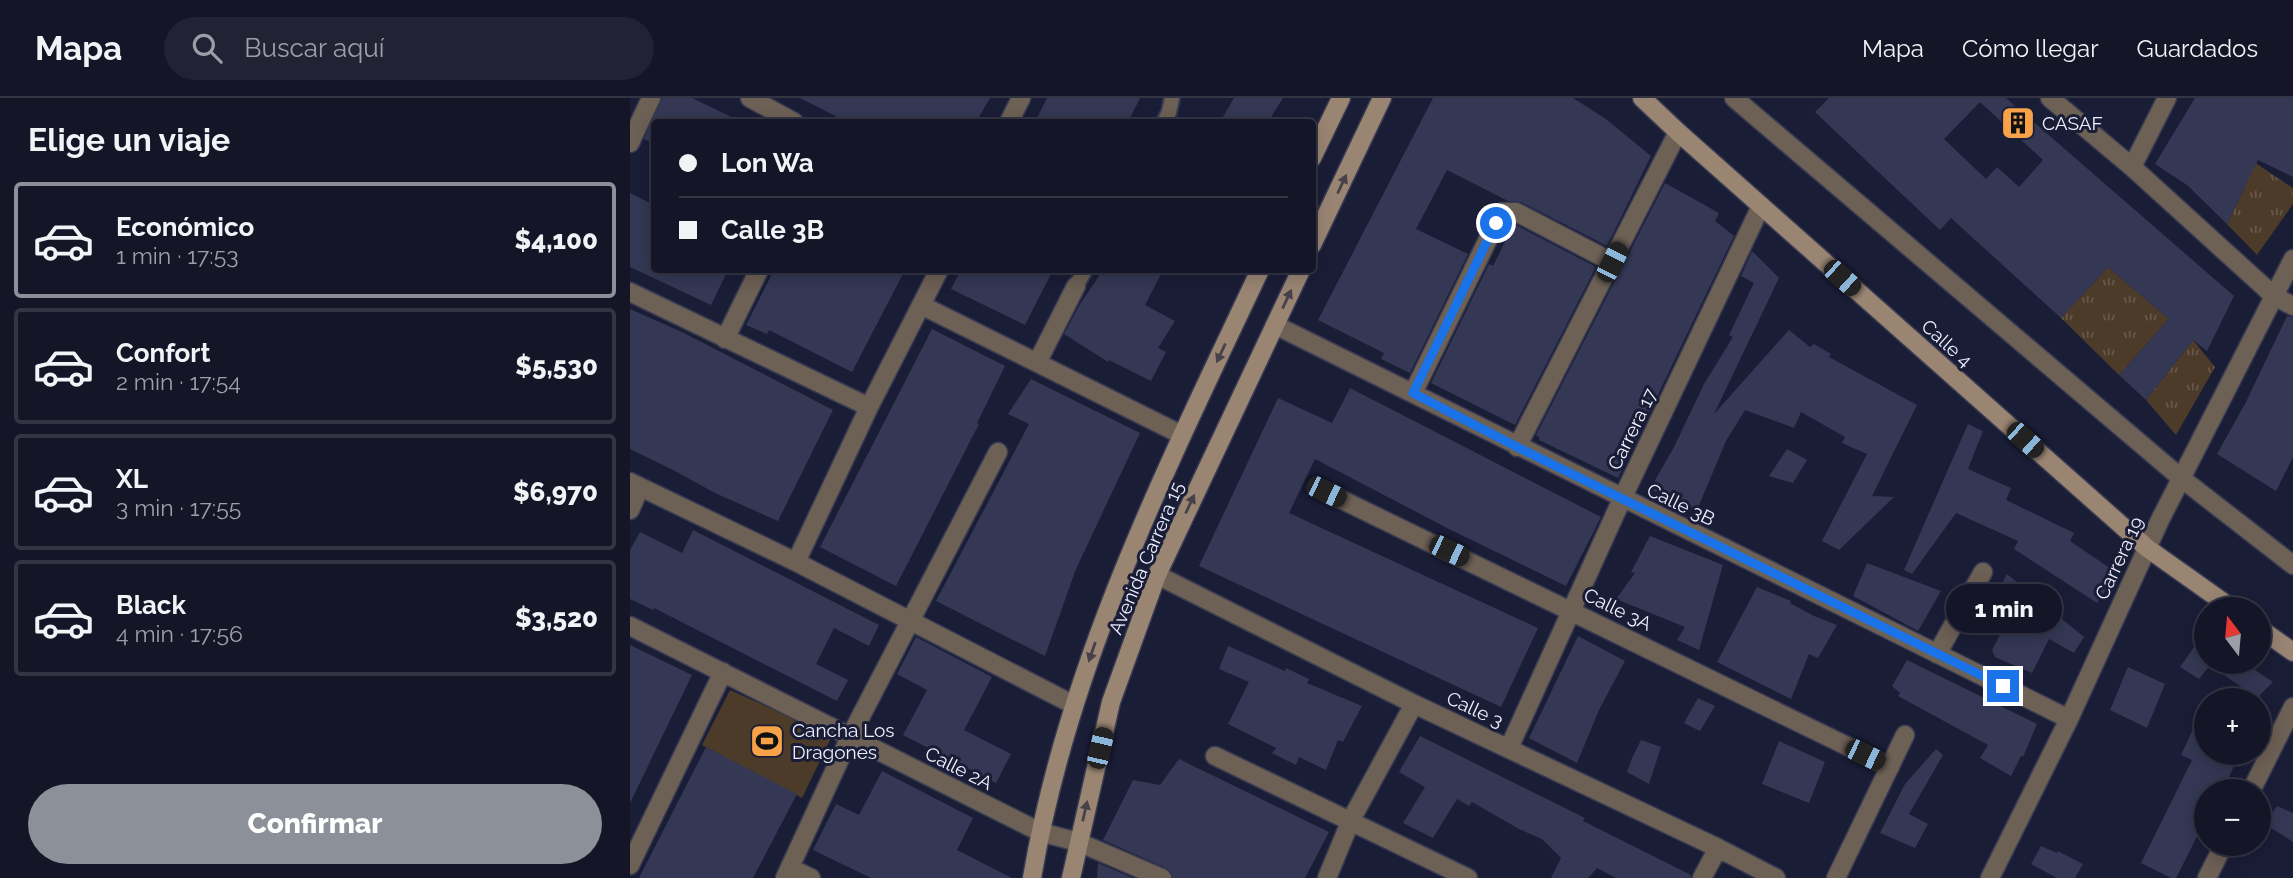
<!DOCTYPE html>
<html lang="es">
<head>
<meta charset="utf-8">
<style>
  body { margin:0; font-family:Raleway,sans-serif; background:#212334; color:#f1f3f6; height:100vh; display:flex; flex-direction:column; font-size:26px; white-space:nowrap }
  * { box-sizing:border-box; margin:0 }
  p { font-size:23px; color:#9d9fa8 }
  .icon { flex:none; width:38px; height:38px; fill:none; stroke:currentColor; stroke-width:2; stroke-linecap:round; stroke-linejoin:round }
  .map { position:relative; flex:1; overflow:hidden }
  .side { display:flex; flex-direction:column; background:#141628; width:630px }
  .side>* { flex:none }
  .guide { position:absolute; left:21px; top:21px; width:665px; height:154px; border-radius:7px; box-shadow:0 4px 18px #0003,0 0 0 2px #333545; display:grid; align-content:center; height:154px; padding:0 28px; background:#141628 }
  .needle { width:46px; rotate:344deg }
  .buttons { position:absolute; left:1564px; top:499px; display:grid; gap:14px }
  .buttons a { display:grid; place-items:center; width:77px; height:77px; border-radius:50%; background:#141628; box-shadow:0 4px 18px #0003,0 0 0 2px #333545; font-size:35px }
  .end { position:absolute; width:32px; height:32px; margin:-16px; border:9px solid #1a73e8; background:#fff; box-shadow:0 0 0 4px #fff }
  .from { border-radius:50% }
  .bubble { position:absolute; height:49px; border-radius:24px; background:#141628; box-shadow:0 4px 18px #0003,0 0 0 2px #333545; font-size:23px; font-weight:800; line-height:49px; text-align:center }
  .car { position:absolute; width:21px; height:42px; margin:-21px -10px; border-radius:9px; box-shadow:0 0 5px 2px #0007; background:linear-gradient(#222 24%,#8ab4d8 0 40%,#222 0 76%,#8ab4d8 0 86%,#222 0) }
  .guide b { display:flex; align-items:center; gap:24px; height:66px; font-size:26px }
  .guide b+b { border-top:2px solid #333545 }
  .guide i { width:18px; height:18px; background:#f1f3f6 }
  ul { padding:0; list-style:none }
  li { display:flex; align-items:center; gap:21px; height:116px; margin:0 14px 10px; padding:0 14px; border:4px solid #333545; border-radius:7px }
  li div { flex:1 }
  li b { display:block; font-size:26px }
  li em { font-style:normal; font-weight:800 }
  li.current { border-color:#8c9099 }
  li>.icon { width:63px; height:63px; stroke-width:1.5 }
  h2 { padding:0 28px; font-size:32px; line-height:84px }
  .action { display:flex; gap:14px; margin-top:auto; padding:14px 28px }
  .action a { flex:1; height:80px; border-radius:42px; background:#8c9099; color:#fff; font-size:28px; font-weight:800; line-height:80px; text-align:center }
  header { display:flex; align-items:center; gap:42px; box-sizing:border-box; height:98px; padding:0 35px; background:#141628; border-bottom:2px solid #333545 }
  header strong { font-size:33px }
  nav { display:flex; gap:38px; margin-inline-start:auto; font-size:24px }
  .search { width:490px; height:63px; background:#212334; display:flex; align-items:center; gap:18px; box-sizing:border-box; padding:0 24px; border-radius:38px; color:#9d9fa8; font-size:26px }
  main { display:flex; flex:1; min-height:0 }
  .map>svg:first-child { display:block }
  .grass { fill:url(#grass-tufts) }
  .garden { fill:#4d3b2a }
  .building { fill:#343854; fill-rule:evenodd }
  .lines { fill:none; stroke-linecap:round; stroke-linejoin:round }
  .service-casing { stroke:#383b52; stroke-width:18 }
  .minor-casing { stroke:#383b52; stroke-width:21 }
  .secondary-casing { stroke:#383b52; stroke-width:21 }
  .service { stroke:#6d6055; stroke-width:14 }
  .minor { stroke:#6d6055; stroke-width:18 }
  .secondary { stroke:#9a8573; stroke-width:18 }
  .oneway { fill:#47414b }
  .route { stroke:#1a73e8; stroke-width:9 }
  .labels { text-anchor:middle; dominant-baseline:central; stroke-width:6; stroke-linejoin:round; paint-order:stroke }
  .poi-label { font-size:19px; fill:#edf0ff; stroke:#1a1d36; text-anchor:start }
  .street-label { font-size:19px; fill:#edf0ff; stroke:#1a1d36 }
</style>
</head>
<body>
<header>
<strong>Mapa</strong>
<div class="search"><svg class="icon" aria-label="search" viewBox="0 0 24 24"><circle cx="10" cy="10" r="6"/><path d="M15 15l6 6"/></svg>Buscar aquí</div>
<nav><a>Mapa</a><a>Cómo llegar</a><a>Guardados</a></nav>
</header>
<main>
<section class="side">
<h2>Elige un viaje</h2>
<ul>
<li class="current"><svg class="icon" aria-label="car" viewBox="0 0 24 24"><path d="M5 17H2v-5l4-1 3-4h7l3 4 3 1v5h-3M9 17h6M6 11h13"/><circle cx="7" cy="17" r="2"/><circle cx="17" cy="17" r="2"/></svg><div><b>Económico</b><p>1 min · 17:53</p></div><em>$4,100</em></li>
<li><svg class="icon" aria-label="car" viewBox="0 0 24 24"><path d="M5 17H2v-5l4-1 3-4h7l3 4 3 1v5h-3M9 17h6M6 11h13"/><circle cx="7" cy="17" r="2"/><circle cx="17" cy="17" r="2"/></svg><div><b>Confort</b><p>2 min · 17:54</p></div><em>$5,530</em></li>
<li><svg class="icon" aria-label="car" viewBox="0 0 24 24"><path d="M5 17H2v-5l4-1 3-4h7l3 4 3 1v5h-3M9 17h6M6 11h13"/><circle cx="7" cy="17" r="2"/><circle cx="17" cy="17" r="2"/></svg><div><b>XL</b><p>3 min · 17:55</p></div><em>$6,970</em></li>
<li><svg class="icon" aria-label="car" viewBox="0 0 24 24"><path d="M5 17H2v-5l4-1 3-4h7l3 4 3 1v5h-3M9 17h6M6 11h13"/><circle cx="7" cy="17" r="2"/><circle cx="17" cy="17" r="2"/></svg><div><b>Black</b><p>4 min · 17:56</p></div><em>$3,520</em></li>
</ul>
<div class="action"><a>Confirmar</a></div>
</section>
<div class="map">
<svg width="1663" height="780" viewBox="0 0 1663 780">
  <defs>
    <pattern id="grass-tufts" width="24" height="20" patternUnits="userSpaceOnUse" patternTransform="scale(1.75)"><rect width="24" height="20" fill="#4d3b2a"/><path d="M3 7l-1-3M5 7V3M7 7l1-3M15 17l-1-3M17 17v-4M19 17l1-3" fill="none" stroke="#67584a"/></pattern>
  </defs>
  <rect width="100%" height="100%" fill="#1a1d36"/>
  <path class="grass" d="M1606,52L1663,90V106L1627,157L1597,126L1615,89Z
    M1478,169L1539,221L1489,277L1431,220Z
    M1563,242L1585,269L1546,337L1516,302Z"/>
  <path class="garden" d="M100,592L202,638L172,700L72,647Z"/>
  <path class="building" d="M32,0H62L112,24H24V46L14,41Z
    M170,0H360L346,24H217Z
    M417,0H510L498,24H405Z
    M604,0H653L638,24H590Z
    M803,0H943L976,21L1021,58L977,148L891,104L878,103L817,72L786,131L838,156L780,275L751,261L754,255L688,222Z
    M1199,0H1376L1604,198L1577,253L1563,242L1516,302L1489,277L1539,221L1478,169L1431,220L1321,120L1310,132L1242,68L1185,14ZM1350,4L1413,62L1389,89L1367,69L1356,81L1314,41Z
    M1565,0H1663V79L1628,62L1597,126L1557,87L1525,66Z
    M1035,85L1089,115L1085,123L1104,138L988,380L909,342L910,340L906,337Z
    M0,95L24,107V172H98L81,207L0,169Z
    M884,126L966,169L885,327L801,285L859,166L863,168Z
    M1122,153L1149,180L1084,316L1159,232L1180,249L1184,246L1201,256L1199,259L1287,307L1242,398L1264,399L1209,452L1192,443L1237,356L1212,345L1215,339L1171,314L1164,330L1115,312L1096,343L1067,412L1020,391L1044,349L1074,286L1103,239L1099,237L1124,185L1111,178Z
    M144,172H275L222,274L139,232L137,236L116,227Z
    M331,172H423L395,227L321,191Z
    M473,172H533L515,207L545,223L528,250L536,254L521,283L479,262L478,264L434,236L450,206Z
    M0,211L52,234L203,312L148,423L85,395L43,372L0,351Z
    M1657,218L1663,219V359L1646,393L1587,356L1616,304Z
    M302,231L375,268L347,325L349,326L266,488L190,449Z
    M401,281L510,335L446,471L415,558L306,503L399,326L378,316Z
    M720,290L971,419L936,488L819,431L685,361L659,415L908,530L871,609L569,468L648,300L702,325Z
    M1338,326L1353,333L1338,371L1381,390L1376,402L1444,435L1440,443L1487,475L1467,505L1384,451L1388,443L1326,415L1282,476L1274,472Z
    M1157,351L1177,362L1163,385L1139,378Z
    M63,432L249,527L239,548L204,530L186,566L218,582L207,603L24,510L23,512L0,501V452L10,434L52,455Z
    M1020,438L1093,467L1069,552L1047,542L1055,529L986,501L1005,475L1001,474Z
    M1237,465L1311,493L1288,533L1223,498Z
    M1377,476L1454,539L1444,555L1419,541L1402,575L1365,559L1362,552L1376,525L1362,518L1365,512L1361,507Z
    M1127,489L1161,503L1160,505L1184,518L1207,527L1188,560L1179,556L1161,601L1087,564Z
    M948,538L995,563L969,612L947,665L899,640Z
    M286,539L362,579L334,632L381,656L366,685L273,637L297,592L267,576Z
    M0,547L62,577L0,705Z
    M598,548L655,573L656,570L679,581L677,585L732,608L713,644L708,642L696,672L669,659L666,667L642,655L646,650L598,626L619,584L589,571Z
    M1564,549L1577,557V564H1613L1643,584L1627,600L1580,567L1569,581L1550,569Z
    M1277,562L1407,626L1393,659L1391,658L1381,678L1350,660L1358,647L1268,598L1270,595L1262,588Z
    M1498,569L1535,586L1517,630L1480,612Z
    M1068,600L1085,608L1070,633L1054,625Z
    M1577,601V654H1610L1593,693H1577V719L1546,780H1541L1511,765L1562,662L1551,657Z
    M790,638L955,720L953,723L1061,777V780H986L967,770L958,780H921L931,760L912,741L889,731L842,704L839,708L827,701L803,740L773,725L795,689L769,674Z
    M1011,642L1031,649L1019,686L997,674L1002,660Z
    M1149,643L1195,664L1179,705L1132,686Z
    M76,649L167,696L123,780H9Z
    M1306,651L1313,657L1279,716L1298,726L1285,750L1250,735L1275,686Z
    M549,661L699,734L675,780H543L541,774L536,770L473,742L503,682L530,687Z
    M252,673L343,720L327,752L382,780H241L183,752L206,706L229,717Z
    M1647,708L1663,715V744L1635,726Z
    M1411,748L1427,755L1428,753L1453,766L1445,780H1427L1401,766Z
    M468,765L503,780H467Z"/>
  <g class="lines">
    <g class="service-casing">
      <path id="service" d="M534,24L539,14L542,0
        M446,188L455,172"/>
    </g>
    <g class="minor-casing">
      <path id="minor" d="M120,0L164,24
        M1104,0L1551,380L1663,467
        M1420,0L1502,69L1644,198L1663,208
        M379,24L391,0
        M0,45L21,0
        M1502,69L1537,0
        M0,194L239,309
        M291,207L552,337
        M645,227L1439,621
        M95,241L129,172
        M408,263L446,188
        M783,295L866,125L873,114H886L982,164
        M887,349L1048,34
        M0,384L166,464L444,607
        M696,394L1260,669
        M0,412L10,389
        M166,464L239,309L309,172
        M527,477L784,606L1088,750L1146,780
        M0,528L410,734L448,744L532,780
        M1307,556L1353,474
        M879,650L992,401L1131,108
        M585,658L838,780
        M1621,693L1663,609
        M0,767L93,574
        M160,770L181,780
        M155,780L220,639L368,354
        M697,780L721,722L784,606
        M1072,780L1088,750
        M1206,780L1275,637
        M1360,780L1439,621L1530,422L1663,161
        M1577,780L1594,746"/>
    </g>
    <g class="secondary-casing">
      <path id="secondary" d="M1012,0L1048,34L1517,450L1603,511
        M682,60L711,0
        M682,147L752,0
        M1629,530L1663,554
        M402,780C438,565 538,367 630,172
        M441,780L481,604L527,477L671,172"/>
    </g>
    <use href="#service" class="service"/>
    <use href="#minor" class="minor"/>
    <use href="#secondary" class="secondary"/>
  </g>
  <defs><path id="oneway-solid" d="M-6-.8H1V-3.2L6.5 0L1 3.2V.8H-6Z" transform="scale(1.75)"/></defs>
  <g class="oneway">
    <use href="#oneway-solid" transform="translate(712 86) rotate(-65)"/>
    <use href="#oneway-solid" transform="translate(657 201) rotate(-65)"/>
    <use href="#oneway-solid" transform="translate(591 255) rotate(115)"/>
    <use href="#oneway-solid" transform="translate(560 406) rotate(-65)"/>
    <use href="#oneway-solid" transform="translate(462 554) rotate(109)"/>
    <use href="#oneway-solid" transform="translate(455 713) rotate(-77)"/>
  </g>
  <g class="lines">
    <path class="route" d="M866,125L783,295L887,349L1373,588"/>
  </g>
  <defs>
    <g id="building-square" transform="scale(1.75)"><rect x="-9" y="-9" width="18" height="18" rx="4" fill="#f7a149" stroke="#1a1d36"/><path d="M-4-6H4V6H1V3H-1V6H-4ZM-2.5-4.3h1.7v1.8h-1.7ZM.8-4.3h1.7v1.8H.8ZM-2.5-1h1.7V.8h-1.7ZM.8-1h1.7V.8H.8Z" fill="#111"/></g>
    <g id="stadium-square" transform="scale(1.75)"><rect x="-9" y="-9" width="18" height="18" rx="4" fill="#f7a149" stroke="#1a1d36"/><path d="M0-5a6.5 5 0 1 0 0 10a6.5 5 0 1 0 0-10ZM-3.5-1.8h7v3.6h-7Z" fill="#111"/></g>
  </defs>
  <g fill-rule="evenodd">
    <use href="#building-square" x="1388" y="25"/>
    <use href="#stadium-square" x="137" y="643"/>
  </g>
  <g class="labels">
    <g class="poi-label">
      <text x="1412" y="25">CASAF</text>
      <text x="162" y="632">Cancha Los<tspan x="162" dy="22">Dragones</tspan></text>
    </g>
    <g class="street-label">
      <text transform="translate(1317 245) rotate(42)">Calle 4</text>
      <text transform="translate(1002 331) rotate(-64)">Carrera 17</text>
      <text transform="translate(1051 406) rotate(26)">Calle 3B</text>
      <text transform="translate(516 460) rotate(-67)">Avenida Carrera 15</text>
      <text transform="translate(1489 460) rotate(-65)">Carrera 19</text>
      <text transform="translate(988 511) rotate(26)">Calle 3A</text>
      <text transform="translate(845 611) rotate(25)">Calle 3</text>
      <text transform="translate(329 670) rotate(27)">Calle 2A</text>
    </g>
  </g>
</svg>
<div class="buttons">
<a><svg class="needle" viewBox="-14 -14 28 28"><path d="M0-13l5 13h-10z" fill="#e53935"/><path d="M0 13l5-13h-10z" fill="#9d9fa8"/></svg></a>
<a>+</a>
<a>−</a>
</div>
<i class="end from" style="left:866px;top:125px"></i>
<i class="end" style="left:1373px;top:588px"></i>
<div class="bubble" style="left:1316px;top:486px;width:116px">1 min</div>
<i class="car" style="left:982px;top:164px;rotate:27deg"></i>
<i class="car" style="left:1212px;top:180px;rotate:132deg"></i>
<i class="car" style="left:1395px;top:342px;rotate:132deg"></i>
<i class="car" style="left:696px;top:394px;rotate:116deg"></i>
<i class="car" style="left:819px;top:453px;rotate:116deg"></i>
<i class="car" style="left:470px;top:650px;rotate:13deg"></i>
<i class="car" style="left:1235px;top:657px;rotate:116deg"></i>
<div class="guide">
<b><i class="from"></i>Lon Wa</b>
<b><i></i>Calle 3B</b>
</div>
</div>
</main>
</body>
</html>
